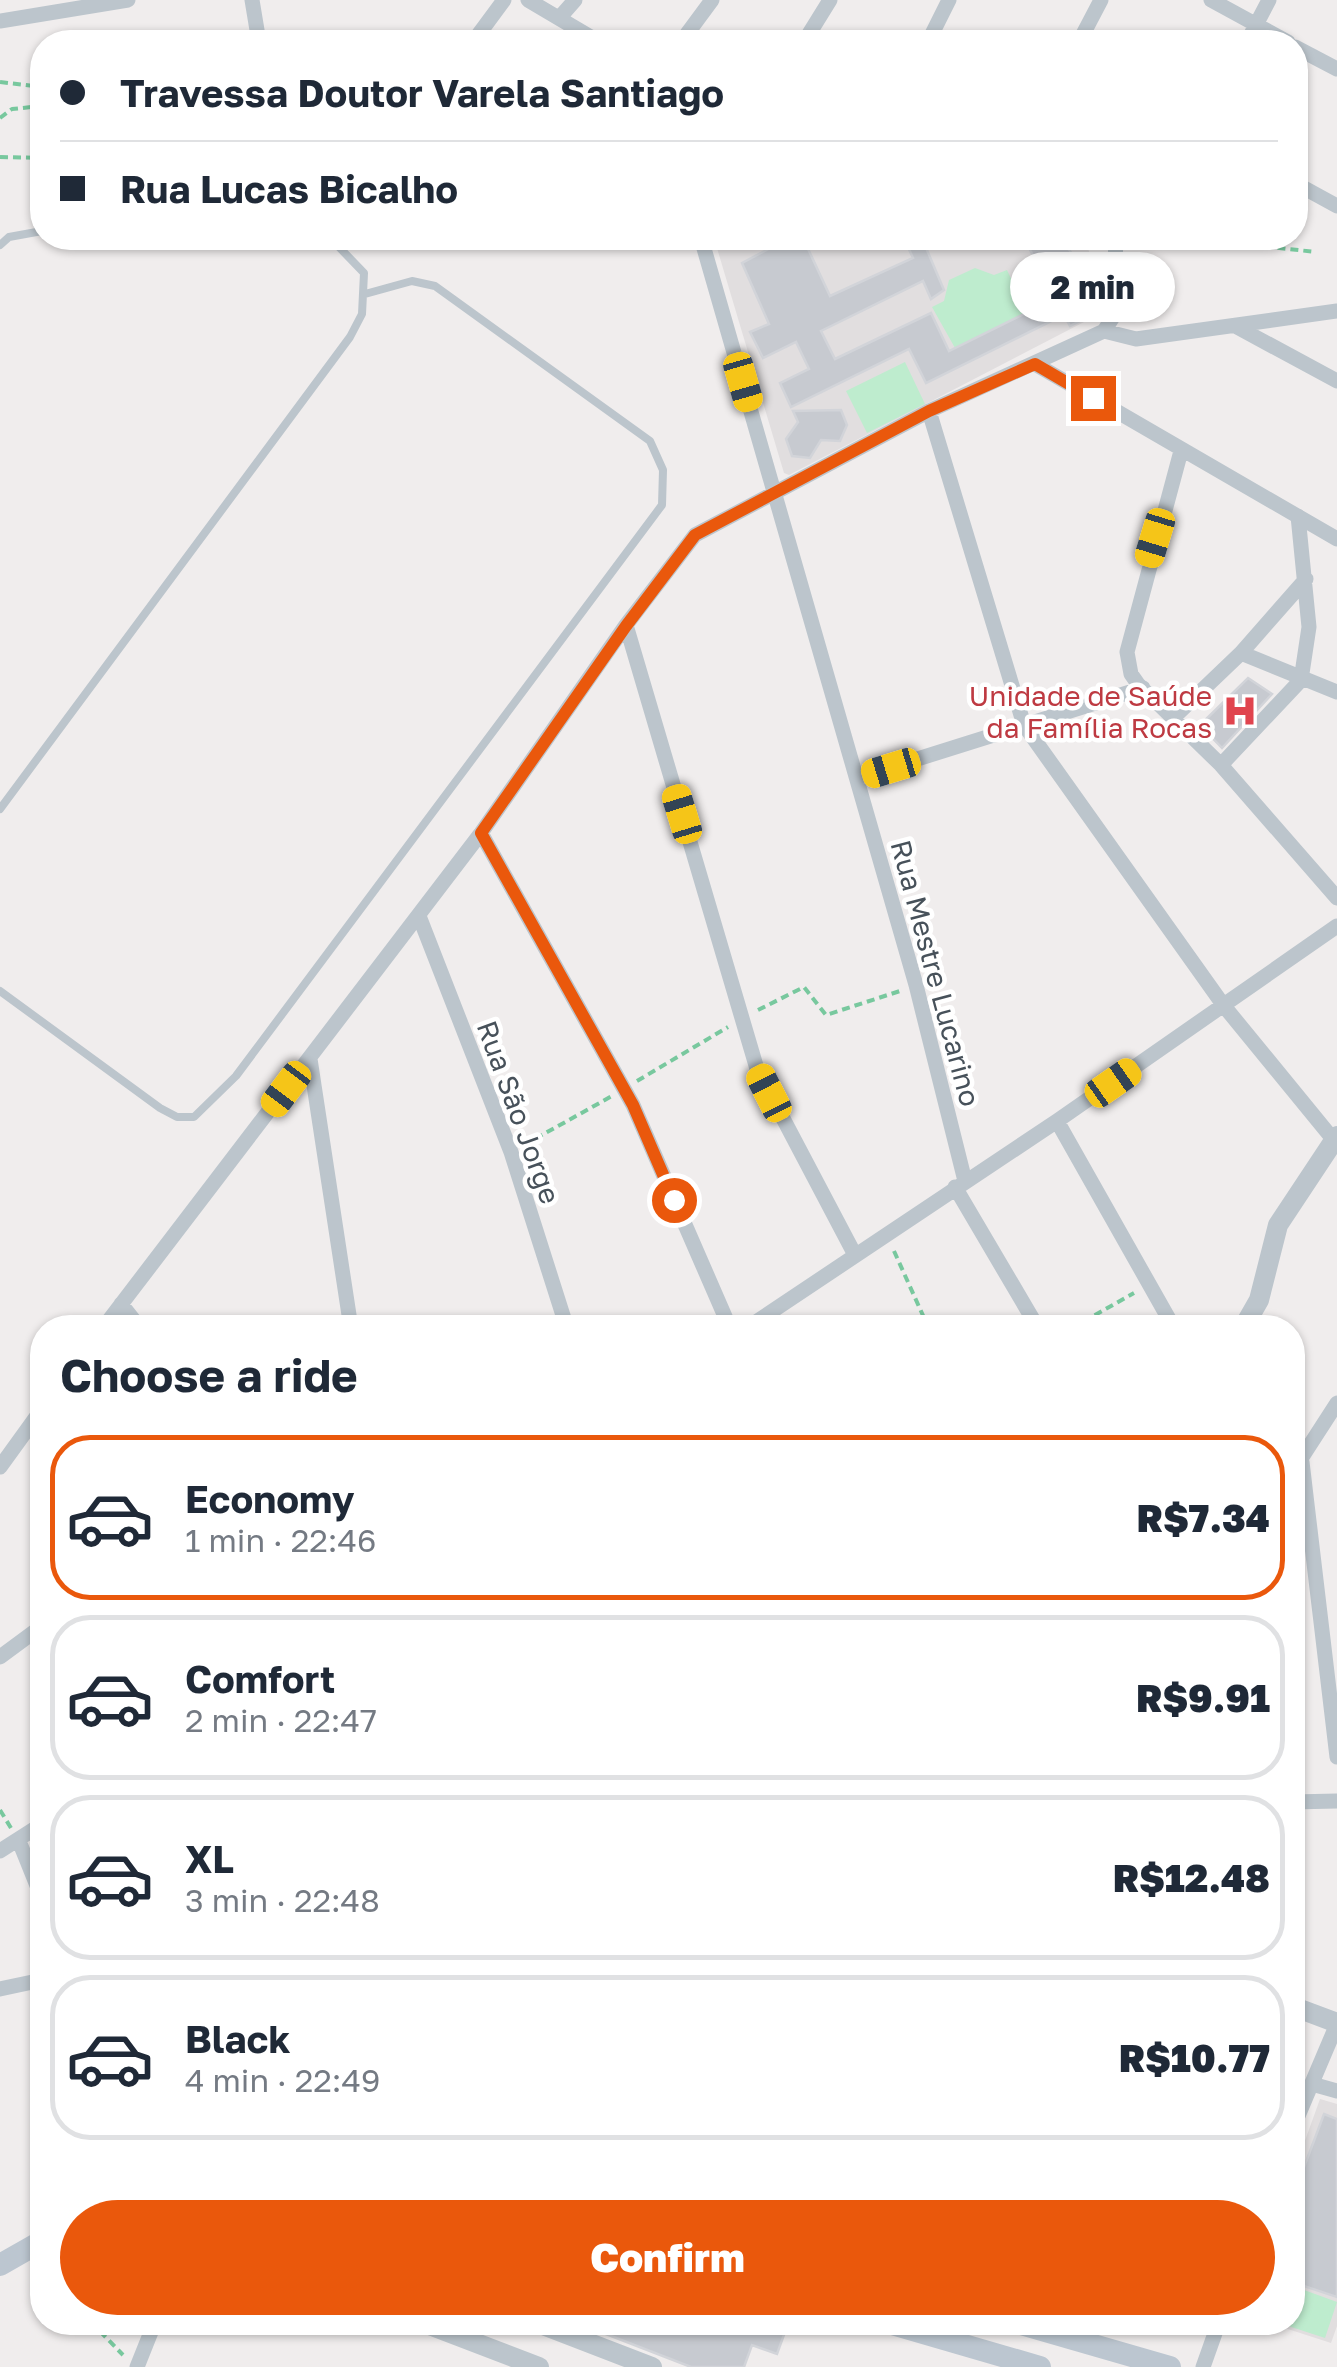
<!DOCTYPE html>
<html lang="en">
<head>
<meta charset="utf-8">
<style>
  body { margin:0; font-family:"Golos Text",sans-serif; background:#f6f6f7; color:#1f2937; height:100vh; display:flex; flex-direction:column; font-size:38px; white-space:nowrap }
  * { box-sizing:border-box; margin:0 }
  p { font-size:32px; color:#747a83 }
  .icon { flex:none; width:55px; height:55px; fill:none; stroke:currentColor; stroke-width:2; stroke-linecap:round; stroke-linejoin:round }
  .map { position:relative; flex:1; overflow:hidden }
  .side { position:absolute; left:30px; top:1315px; width:1275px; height:1020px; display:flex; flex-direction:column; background:#fff; border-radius:40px; box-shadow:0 2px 8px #0004 }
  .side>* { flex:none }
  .banner { position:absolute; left:30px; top:30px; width:1278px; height:220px; border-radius:40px; box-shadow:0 2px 8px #0004; display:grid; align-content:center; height:220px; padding:0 30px; background:#fff }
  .end { position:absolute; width:45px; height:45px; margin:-22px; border:12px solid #ea580c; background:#fff; box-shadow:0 0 0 5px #fff }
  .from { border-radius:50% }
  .bubble { position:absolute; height:70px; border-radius:35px; background:#fff; box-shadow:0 2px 8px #0004; font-size:32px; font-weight:800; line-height:70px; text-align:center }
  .car { position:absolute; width:30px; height:60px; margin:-30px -15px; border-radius:12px; box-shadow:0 0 8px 2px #0007; background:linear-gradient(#f5c518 24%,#345 0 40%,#f5c518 0 76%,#345 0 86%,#f5c518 0) }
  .banner b { display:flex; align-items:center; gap:35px; height:95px; font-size:38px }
  .banner b+b { border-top:2px solid #e0e1e3 }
  .banner i { width:25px; height:25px; background:#1f2937 }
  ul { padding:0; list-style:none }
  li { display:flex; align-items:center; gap:30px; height:165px; margin:0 20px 15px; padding:0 10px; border:5px solid #e0e1e3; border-radius:40px }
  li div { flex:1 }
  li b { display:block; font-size:38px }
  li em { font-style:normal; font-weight:800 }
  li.active { border-color:#ea580c }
  li>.icon { width:90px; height:90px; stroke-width:1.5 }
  h2 { padding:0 30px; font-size:45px; line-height:120px }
  .action { display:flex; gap:20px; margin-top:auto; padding:20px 30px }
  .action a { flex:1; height:115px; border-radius:60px; background:#ea580c; color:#fff; font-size:40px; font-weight:800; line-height:115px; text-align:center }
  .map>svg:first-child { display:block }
  .education { fill:#e1dedf }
  .green { fill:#beecce }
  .building { fill:#c7cad0; stroke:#d2d4d9; stroke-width:2.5 }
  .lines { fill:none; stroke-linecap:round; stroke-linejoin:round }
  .path { stroke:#78c89e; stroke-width:4; stroke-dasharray:8 5; stroke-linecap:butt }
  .service { stroke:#bcc5cc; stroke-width:8 }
  .minor { stroke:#bcc5cc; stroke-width:15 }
  .tertiary { stroke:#bcc5cc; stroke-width:20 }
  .secondary { stroke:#bcc6d0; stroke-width:22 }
  .route { stroke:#ea580c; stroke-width:12 }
  .labels { text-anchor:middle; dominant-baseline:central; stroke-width:9; stroke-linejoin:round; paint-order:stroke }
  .health-label { font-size:28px; fill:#be3a42; stroke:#fff; text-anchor:end }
  .street-label { font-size:28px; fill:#47515a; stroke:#fff }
</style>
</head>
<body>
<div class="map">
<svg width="1337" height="2367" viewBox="0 0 1337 2367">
  <rect width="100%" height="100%" fill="#f0eded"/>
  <path class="education" d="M714,238H871L906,243L1036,246L1085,241L1111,308L789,475L784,473Z
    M1320,2099L1337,2104V2326L1331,2343L1269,2323L1292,2322L1293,2174Z"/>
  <path class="green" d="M975,268L994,275L1007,270L1027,312L955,348L932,307L944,301L949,280Z
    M905,362L925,404L867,433L846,391Z
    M1293,2286L1337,2302L1325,2338L1279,2323L1292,2322Z"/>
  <path class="building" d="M789,238H803L830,296L913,258L906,243H924L944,290L931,299L923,281L821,331L835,359L931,313L949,351L1056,298L1028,246L1068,248L1100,295L1094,305L1098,312L1070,326L1064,315L926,383L909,349L791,407L780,383L809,369L796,342L763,358L750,332L769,324L742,263Z
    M841,410L847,425L840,441L821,440L810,458L792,456L786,439L798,422L793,411Z
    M1248,678L1272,694L1222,748L1200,725Z
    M1324,2114L1337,2119V2297L1292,2282V2199Z
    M575,2322H762L785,2332L777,2354L752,2345L744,2367H691Z"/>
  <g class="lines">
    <path class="path" d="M0,82L42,87
      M0,118L12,109L42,106
      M0,157L42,158
      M1187,238L1316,252
      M758,1010L804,987L826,1015L900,991
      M637,1081L728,1027
      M524,1145L612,1096
      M894,1251L925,1320L912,1328
      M1072,1328L1134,1293
      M0,1810L11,1828
      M91,2322L123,2355"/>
    <path class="service" d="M0,245L9,237L42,231
      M0,809L350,337L362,314L364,273L338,246L217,238
      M0,991L160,1108L177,1117H194L236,1076L662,505L663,470L650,441L435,286L412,281L365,294"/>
    <path class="minor" d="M252,0L259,42
      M528,0L599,42
      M1211,0L1288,42
      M561,16L575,0
      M0,21L128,0
      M473,42L504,0
      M681,42L712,0
      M804,42L830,0
      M928,42L949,0
      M1079,42L1101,0
      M1247,42L1269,0
      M1295,47L1337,69
      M1295,183L1337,206
      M701,238L916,985L965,1181
      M1116,241L1143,238
      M1237,327L1337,381
      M1104,331L1113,317L1116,238
      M1035,364L1337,539
      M929,411L1024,725L1224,1006L1337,1144
      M1181,451L1127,652L1131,674L1138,684L1221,765L1337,898
      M626,625L757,1069L855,1255
      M1241,653L1337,692
      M1173,718L1241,653L1306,579
      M1221,765L1301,680L1309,627L1298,516
      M857,778L1143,688
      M481,833L633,1105L730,1328
      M419,916L511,1152L567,1328
      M310,1059L351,1328
      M1057,1121L1174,1328
      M955,1187L1038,1328
      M121,1304L140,1328
      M103,1328L481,833L626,625L695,535L929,411L1104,331L1136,339L1337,311
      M747,1328L1057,1121L1337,926
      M1302,1462L1337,1757
      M0,1467L42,1409
      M1295,1468L1337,1403
      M0,1657L42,1626
      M1292,1802L1337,1801
      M19,1841L42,1898
      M0,1851L42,1824
      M0,1989L42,1980
      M1312,2084L1337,2091
      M1292,2130L1337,2024
      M137,2367L155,2322
      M1203,2367L1219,2322"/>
    <path class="tertiary" d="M1243,1328L1259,1300L1278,1225L1337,1136
      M1292,2006L1337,2023
      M535,2322L652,2367
      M424,2323L539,2367"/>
    <path class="secondary" d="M0,2265L42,2241
      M423,2322H424
      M885,2322L1040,2367
      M1014,2322L1170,2367"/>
  </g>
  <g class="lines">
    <path class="route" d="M674,1200L633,1105L481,833L626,626L695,535L929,411L1035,364L1093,398"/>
  </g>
  <defs>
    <g id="hospital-bare" transform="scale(2.7)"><path d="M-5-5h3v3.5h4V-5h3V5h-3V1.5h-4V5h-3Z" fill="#e0444e" stroke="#fff" stroke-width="2.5" paint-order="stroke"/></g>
  </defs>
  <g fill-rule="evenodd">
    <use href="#hospital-bare" x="1240" y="711"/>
  </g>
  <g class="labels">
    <g class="health-label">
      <text x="1212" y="695">Unidade de Saúde<tspan x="1212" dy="32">da Família Rocas</tspan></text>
    </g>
    <g class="street-label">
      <text transform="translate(936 973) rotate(75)">Rua Mestre Lucarino</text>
      <text transform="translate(519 1112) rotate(70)">Rua São Jorge</text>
    </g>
  </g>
</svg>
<i class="end from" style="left:674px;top:1200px"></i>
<i class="end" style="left:1093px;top:398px"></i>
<div class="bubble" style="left:1010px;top:252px;width:165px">2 min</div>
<i class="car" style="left:743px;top:382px;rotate:164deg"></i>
<i class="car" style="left:1155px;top:538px;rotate:197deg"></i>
<i class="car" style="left:891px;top:768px;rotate:253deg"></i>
<i class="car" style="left:682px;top:814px;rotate:343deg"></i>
<i class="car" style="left:1113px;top:1083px;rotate:55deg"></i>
<i class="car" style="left:286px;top:1089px;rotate:217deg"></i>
<i class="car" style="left:769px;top:1093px;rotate:333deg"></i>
<div class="banner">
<b><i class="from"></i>Travessa Doutor Varela Santiago</b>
<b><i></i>Rua Lucas Bicalho</b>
</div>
<section class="side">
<h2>Choose a ride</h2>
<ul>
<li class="active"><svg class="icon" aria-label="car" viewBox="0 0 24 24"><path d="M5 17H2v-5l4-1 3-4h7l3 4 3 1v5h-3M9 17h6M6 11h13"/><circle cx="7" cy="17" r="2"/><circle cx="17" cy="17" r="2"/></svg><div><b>Economy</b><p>1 min · 22:46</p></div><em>R$7.34</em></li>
<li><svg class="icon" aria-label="car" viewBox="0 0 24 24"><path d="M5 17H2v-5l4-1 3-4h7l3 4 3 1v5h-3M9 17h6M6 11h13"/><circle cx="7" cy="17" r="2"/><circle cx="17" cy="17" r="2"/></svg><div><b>Comfort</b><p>2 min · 22:47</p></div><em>R$9.91</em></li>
<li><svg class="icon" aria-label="car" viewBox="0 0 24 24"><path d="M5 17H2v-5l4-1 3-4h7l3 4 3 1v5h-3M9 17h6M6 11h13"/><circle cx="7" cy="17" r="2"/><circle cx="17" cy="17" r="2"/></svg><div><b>XL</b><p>3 min · 22:48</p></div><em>R$12.48</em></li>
<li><svg class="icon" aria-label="car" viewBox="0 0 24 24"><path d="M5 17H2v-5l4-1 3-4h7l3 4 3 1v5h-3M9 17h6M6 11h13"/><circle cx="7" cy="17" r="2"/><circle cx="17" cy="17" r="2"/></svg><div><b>Black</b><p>4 min · 22:49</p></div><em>R$10.77</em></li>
</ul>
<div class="action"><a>Confirm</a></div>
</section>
</div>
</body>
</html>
